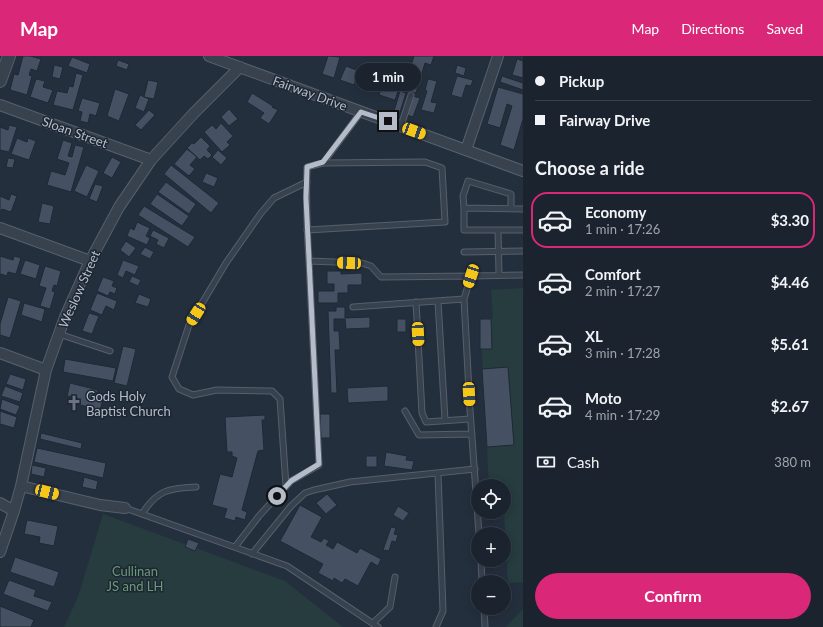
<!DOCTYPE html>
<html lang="en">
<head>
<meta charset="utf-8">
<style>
  body { margin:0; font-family:Lato,sans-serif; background:#282f3a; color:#f1f3f6; height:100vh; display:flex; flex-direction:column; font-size:15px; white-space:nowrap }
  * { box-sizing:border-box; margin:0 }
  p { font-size:13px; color:#a0a4aa }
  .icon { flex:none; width:22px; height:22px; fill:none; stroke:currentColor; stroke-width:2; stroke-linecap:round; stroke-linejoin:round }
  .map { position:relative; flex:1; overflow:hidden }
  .panel { display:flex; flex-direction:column; background:#1b232e; width:300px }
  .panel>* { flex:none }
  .top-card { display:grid; align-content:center; height:88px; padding:0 12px; background:#1b232e }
  .tools { position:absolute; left:471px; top:423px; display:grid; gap:8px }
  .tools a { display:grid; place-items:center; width:40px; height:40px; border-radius:50%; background:#1b232e; box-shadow:0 2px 10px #0003,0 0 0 1px #39404a; font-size:20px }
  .end { position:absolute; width:18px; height:18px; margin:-9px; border:5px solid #b4bcc9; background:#111; box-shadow:0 0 0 2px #111 }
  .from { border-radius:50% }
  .bubble { position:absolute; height:28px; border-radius:14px; background:#1b232e; box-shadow:0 2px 10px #0003,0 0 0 1px #39404a; font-size:13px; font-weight:700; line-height:28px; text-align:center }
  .car { position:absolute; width:12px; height:24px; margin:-12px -6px; border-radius:5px; box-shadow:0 0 3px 1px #0007; background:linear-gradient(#f5c518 24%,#345 0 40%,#f5c518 0 76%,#345 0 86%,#f5c518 0) }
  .top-card b { display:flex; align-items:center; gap:14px; height:38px; font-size:15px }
  .top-card b+b { border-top:1px solid #39404a }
  .top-card i { width:10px; height:10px; background:#f1f3f6 }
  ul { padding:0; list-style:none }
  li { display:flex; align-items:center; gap:12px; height:56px; margin:0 8px 6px; padding:0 4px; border:2px solid transparent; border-radius:16px }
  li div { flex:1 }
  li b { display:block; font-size:15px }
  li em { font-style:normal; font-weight:700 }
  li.selected { border-color:#db2777 }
  li>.icon { width:36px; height:36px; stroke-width:1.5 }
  h2 { padding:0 12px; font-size:18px; line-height:48px }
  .pay { display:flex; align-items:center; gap:10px; height:44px; padding:0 12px; font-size:15px }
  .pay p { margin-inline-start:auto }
  .action { display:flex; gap:8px; margin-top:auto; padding:8px 12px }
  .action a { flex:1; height:46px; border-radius:24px; background:#db2777; color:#fff; font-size:16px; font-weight:700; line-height:46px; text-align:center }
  header { display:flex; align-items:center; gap:24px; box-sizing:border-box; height:56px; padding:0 20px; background:#db2777; color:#fff }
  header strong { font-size:19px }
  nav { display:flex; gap:22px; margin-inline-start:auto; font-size:14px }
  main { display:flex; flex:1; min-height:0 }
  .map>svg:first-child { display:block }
  .green { fill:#263c3f }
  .building { fill:#455162; stroke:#1f2835 }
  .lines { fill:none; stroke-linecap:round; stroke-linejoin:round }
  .service-casing { stroke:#565f6c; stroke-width:7 }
  .minor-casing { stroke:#565f6c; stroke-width:12 }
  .tertiary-casing { stroke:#565f6c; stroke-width:14 }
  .service { stroke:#38414e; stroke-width:5 }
  .minor { stroke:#38414e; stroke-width:10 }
  .tertiary { stroke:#38414e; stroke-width:12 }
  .route { stroke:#b4bcc9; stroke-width:5 }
  .labels { text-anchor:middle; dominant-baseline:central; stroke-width:3; stroke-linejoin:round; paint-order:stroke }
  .street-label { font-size:13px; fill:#b4bcc9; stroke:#1d2633 }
  .poi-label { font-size:13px; fill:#b4bcc9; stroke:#1d2633; text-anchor:start }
  .park-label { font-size:13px; fill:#6b9a76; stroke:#1d2633 }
</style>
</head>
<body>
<header>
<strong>Map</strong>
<nav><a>Map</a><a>Directions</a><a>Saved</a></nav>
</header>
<main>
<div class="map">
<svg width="523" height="571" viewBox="0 0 523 571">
  <rect width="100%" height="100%" fill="#242f3e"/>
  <path class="green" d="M523,232V526L508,527L504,456V430H489L480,263L493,262L491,234Z
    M103,458L285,525L343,571H64L78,541Z
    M523,553V571H506Z"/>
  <path class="building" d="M23,0H30L41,3L37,15L31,13L29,19L32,20L27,39L10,34L14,18L18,19Z
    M328,0L340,1L334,22L322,18Z
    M414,0H434L431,9L425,7L416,37L403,34Z
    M72,1L90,8L87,17L68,10Z
    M517,3L523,5V22L512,19Z
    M118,4L129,8L127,14L116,10Z
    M54,9L63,11L60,23L52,21Z
    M457,9L466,12L464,20L455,17Z
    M346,10L359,15L354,29L340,24Z
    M76,17L83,19L73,54L53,49L57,35L67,37L69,30L73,31Z
    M361,18L379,22L375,36L362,33L363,26L359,25Z
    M457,20L473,24L471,30L466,29L462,42L451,39Z
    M502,20L523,27V34L500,26Z
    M36,23L45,25L43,31L53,34L48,47L30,41Z
    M428,23L437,25L431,46L437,47L434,57L421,54L427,35L425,34Z
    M148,24L158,26L154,43L144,41Z
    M384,25L400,30L395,44L379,39Z
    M498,31L523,38V63L514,94L500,89L512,50L507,48L500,72L487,68Z
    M115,33L129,38L119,65L107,60Z
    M400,35L406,37L400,56L394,55Z
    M252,37L273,50L272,51L278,54L269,68L260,62L264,57L247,46Z
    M140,39L149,43L144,56L135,52Z
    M413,40L420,42L413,61L407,59Z
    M82,42L100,47L96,60L90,58L88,67L80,65L82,56L78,55Z
    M229,53L238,63L229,70L221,61Z
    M149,54L155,59L141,74L135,69Z
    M221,67L233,80L227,86L230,89L222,96L204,76L212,69L216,73Z
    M9,69L17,71L9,96L0,94V71L8,74Z
    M201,81L210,90L207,94L212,99L208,103L204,100L200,104L187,92L192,87L194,88Z
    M17,82L27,86L28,82L36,85L29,104L11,98Z
    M63,84L72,87L68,100L72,101L75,89L84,91L71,136L47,129L51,115L65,119L69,107L57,103Z
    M187,93L197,101L190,109L195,113L189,120L174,108Z
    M218,94L227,102L221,109L212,101Z
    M112,101L121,106L112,122L103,117Z
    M8,102L15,103L13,112L6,111Z
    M86,109L99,115L87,141L74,135Z
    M171,109L219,147L211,157L164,118Z
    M206,117L218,122L214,131L202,126Z
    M166,126L196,148L189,158L158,136Z
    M95,128L103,130L97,146L89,143Z
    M11,138L17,140L11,156L2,153L0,156V140L9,144Z
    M157,138L189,160L182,170L150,148Z
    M42,147L54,150L50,168L38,166Z
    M144,150L195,181L188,191L138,159Z
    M137,166L150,172L146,180L150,182L147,189L127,180L130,172L134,174Z
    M153,174L169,182L164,192L156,188L158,184L150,180Z
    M126,185L136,192L129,201L120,194Z
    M145,191L154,196L150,203L140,198Z
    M0,200L13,204L14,200L21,202L16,218L8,216L7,220L1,218L0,219Z
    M25,204L40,209L36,223L20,218Z
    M123,204L139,210L135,219L126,215L123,222L117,219Z
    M45,210L61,215L57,230L54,229L52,235L55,236L50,253L40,250L46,232L39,230Z
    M327,215H341V218L362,217V229H348V237H338V247H318V235H334V228H327Z
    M132,220L141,224L138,230L129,226Z
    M103,221L114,225L112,230L117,232L115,238L110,236L108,240L97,235Z
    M97,237L117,245L114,254L106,250L102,259L90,254Z
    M139,238L151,243L148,251L135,247Z
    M8,241L21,245L10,282L0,279V268Z
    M24,247L45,253L42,266L21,259Z
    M336,251H345V262L370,261V272L346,273L345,263H334V275H339L340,294H335L337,337H331L328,255H336Z
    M89,257L99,260L92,278L82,275Z
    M397,263H406V276H397Z
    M480,263H491L492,293H480Z
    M123,290L136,293L127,330L114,327Z
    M65,303L116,312L113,325L63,316Z
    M508,311L514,389L487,391L482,313Z
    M10,318L26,323L23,334L6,328Z
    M70,327L98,334L96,338L104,340L100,354L76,348L78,342L67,340Z
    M5,330L23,337L20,346L1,340Z
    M388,330V345L348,347L347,332Z
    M2,343L20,350L16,359L0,353Z
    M0,355L17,361L14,372L0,368Z
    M320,358H330V382H321Z
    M265,359V364H262L264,394L258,395L242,454L247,456L245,464L236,461L235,465L224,462L227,453L212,449L220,418L232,421L237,402L232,400V396H227L225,361Z
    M41,377L82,387L81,393L40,383Z
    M37,392L106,407L103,422L34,406Z
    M386,396L407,400L406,404L414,405L412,414L384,410Z
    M366,400H377V411H366Z
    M32,409L46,412L44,421L31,418Z
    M84,421L98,425L96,434L82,431Z
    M327,438L337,449L326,458L316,447Z
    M300,449L322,461L311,481L321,486L324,482L329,485L326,489L333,493L337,486L357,497L360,492L381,503L378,510L371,506L358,530L345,523L342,527L334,522L333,525L318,517L323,508L280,485Z
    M398,450L409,457L403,465L393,459Z
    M27,464L58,470L54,490L39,487L40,481L24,478Z
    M391,471L396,472L394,478L398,479L396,486L392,485L389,495L383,494Z
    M188,483L199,487L195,495L185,491Z
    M15,501L59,516L54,531L10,516Z
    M9,524L36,534L34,540L52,546L48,555L3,538Z
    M0,550L34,564L31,571H0Z"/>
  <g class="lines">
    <g class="service-casing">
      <path id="service" d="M401,70L411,39
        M323,107L361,56
        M464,152L463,140L468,125L511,138V153
        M523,153L464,152V174H523
        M498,174L499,219
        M464,196L523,195
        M309,205L362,207L371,210L381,221L471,220L523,219
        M471,220L464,243L470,354L479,478
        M438,245L445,364
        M416,246L422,357L426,366L470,363
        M353,251L464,243
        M59,278L110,295
        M405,355L419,379L472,378
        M286,430L280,343L272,335L217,334L193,339L179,333L172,321L189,269L226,207L261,157L274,142L307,126
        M125,452L287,510L378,571
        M142,458C157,434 169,432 196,431
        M235,491L259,460L291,425L319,409L309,205C307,174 306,142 307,111L323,107L425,106L442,112L445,166L307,174
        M252,498L291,450L305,437L314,434L350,426L475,413
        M481,504L482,526
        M484,552L485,571
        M373,567L390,551L395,521
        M436,571L443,555L438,417"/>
    </g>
    <g class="minor-casing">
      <path id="minor" d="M209,0L523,115
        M0,49L151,104
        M466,94L498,0
        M0,172L90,205
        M0,297L46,314
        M21,430L100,449L125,452
        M0,447L14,455
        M0,496L14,455L21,430L46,314L65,261L90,205L119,151L151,104L194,57L240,11"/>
    </g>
    <g class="tertiary-casing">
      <path id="tertiary" d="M0,25L9,0"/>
    </g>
    <use href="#service" class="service"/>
    <use href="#minor" class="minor"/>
    <use href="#tertiary" class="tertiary"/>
  </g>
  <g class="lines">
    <path class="route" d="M277,440L291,425L319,408L306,142L307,111L323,106L361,56L388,65"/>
  </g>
  <defs>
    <g id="church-bare" transform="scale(1.2)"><path d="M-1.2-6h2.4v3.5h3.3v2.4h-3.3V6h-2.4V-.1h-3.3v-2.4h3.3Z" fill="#6b7280" stroke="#1d2633" stroke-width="2.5" paint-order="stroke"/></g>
  </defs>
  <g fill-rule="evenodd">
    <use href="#church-bare" x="74" y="347"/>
  </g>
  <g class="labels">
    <g class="street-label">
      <text transform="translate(310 37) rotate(20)">Fairway Drive</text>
      <text transform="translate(75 76) rotate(20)">Sloan Street</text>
      <text transform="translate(79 233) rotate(-66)">Weslow Street</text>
    </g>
    <g class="poi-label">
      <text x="86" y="340">Gods Holy<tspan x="86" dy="15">Baptist Church</tspan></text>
    </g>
    <g class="park-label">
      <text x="135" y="515">Cullinan<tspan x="135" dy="15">JS and LH</tspan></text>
    </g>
  </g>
</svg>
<div class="tools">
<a><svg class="icon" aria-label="locate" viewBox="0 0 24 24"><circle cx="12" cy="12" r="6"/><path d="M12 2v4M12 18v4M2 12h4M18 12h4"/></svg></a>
<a>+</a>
<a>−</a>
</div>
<i class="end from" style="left:277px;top:440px"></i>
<i class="end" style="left:388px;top:65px"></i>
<div class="bubble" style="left:355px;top:7px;width:66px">1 min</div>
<i class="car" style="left:414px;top:75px;rotate:110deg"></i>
<i class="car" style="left:349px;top:207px;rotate:272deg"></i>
<i class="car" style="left:471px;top:220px;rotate:198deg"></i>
<i class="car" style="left:196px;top:258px;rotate:212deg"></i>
<i class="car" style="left:418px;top:278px;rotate:177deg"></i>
<i class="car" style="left:469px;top:338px;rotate:177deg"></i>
<i class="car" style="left:47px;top:436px;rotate:104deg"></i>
</div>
<section class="panel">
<div class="top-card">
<b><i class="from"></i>Pickup</b>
<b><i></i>Fairway Drive</b>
</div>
<h2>Choose a ride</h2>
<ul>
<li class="selected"><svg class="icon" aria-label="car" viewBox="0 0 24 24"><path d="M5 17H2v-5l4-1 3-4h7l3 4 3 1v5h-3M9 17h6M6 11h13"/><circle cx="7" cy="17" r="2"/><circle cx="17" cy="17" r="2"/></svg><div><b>Economy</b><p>1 min · 17:26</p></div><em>$3.30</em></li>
<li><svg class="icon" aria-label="car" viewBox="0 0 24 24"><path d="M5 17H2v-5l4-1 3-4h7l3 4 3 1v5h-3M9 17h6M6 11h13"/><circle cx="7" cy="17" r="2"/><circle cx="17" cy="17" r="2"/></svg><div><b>Comfort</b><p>2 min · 17:27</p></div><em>$4.46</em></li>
<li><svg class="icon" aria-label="car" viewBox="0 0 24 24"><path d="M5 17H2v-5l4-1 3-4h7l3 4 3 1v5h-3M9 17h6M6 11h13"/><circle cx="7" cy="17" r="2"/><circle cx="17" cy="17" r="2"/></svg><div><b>XL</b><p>3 min · 17:28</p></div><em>$5.61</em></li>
<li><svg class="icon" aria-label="car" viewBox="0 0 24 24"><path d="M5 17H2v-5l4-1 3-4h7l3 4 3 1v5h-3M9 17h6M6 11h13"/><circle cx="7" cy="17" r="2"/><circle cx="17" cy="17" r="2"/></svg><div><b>Moto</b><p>4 min · 17:29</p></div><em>$2.67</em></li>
</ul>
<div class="pay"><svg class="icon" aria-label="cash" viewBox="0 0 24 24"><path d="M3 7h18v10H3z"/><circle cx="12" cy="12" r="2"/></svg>Cash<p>380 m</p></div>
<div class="action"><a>Confirm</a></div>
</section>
</main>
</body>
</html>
